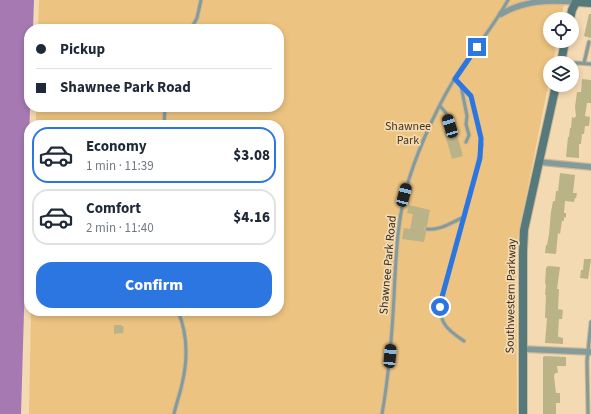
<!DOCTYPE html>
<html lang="en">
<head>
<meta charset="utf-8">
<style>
  body { margin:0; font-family:"Source Sans 3",sans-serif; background:#f2f2f3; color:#1f2937; height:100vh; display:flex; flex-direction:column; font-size:15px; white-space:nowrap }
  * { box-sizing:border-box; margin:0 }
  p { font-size:13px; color:#747a83 }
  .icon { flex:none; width:22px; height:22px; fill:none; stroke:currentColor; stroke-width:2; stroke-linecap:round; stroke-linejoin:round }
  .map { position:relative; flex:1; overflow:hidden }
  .drawer { position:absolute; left:24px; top:120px; width:260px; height:196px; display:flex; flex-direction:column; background:#fff; border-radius:16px; box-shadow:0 2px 6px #0003 }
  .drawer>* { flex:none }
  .hud { position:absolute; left:24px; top:24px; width:260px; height:88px; border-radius:16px; box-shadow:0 2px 6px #0003; display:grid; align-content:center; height:88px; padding:0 12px; background:#fff }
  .buttons { position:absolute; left:543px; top:12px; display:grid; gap:8px }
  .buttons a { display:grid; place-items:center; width:36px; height:36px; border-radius:50%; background:#fff; box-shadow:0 2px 6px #0003; font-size:20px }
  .end { position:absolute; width:18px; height:18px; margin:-9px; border:5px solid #2c76e2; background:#fff; box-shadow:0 0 0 2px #fff }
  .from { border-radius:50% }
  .car { position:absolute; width:12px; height:24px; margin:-12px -6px; border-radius:5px; box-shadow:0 0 3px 1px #0007; background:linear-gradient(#222 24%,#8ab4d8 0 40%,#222 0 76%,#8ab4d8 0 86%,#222 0) }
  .hud b { display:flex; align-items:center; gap:14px; height:38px; font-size:15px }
  .hud b+b { border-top:1px solid #e0e1e3 }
  .hud i { width:10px; height:10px; background:#1f2937 }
  ul { padding:7px 0 0; list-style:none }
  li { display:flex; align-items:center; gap:12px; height:56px; margin:0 8px 6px; padding:0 4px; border:2px solid #e0e1e3; border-radius:16px }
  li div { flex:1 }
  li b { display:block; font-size:15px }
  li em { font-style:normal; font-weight:800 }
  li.on { border-color:#2c76e2 }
  li>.icon { width:36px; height:36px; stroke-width:1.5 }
  .cta { display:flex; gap:8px; margin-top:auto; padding:8px 12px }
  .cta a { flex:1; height:46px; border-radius:16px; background:#2c76e2; color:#fff; font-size:16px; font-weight:800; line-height:46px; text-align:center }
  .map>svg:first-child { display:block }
  .green { fill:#ecc381 }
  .water { fill:#a679b3 }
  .building { fill:#bbb388 }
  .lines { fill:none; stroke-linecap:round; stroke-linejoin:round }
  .lane-casing { stroke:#ceb795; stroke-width:5 }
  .street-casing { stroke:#ceb795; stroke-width:8 }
  .secondary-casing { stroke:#ceb795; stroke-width:10 }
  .lane { stroke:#839b9b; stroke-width:3 }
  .street { stroke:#839b9b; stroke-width:5.5 }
  .secondary { stroke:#567a7b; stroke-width:8 }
  .route { stroke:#2c76e2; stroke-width:5 }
  .labels { text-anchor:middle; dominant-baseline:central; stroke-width:3.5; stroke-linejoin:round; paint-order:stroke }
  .park-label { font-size:12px; fill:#49371a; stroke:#f4dab3 }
  .street-label { font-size:12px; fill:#362c1d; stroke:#f4dab3 }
</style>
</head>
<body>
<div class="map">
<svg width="591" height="414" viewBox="0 0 591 414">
  <rect width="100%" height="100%" fill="#f4dab3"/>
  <path class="green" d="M39,0H568L563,8L561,19H550V41H557L553,63H550V76L516,247L517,414H29L31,311H279V125H36V107H279V29H38Z"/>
  <path class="water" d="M0,0H34L33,29H29V107H30L21,414H0Z"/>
  <path class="building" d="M589,14H591V38L584,36Z
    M582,79L591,80V103H587L585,116L590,117L589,126H585L584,134H582L581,144H579V158L566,157L568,137H569L570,128H571L572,117L574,118L576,116L575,107L577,92H581Z
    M455,128L463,156L452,159L444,131Z
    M560,173L575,175L573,193H577L576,198H575L574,202L565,201L564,213H566V218L564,217V221H562L560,234L558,233L556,254L545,253L546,245H547L549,234L551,212L553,201H555L556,191H558Z
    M409,205L430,210L427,226L424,228L426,232L424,242L402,239L404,228L410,229L413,214L407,213Z
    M584,259H591L588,279L580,278L581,270H583Z
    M548,266L560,267L557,289H559L558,309L563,310L562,319H559L558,336L559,337L563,338V344L545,343L547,318H545L546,295H545L546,284H545L546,268Z
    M114,325H121L124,327L123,333L114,334Z
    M545,356L566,357V366H557L558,373H555L554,376L556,393H560V403H556V414H543V357Z"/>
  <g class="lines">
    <g class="lane-casing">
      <path id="lane" d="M191,29L197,18L201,0
        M563,62L591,64
        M584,63L589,42
        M455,79L471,96L478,124L482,145L475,176L442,297C438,321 444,328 464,341
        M461,86L467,116L466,124L469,135L466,142
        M440,106L446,113L450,126
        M164,125L165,107
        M427,229C440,231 452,222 464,217
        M174,414C176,404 180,394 182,384C188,359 188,335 178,311
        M382,414C389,375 392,336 394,296C396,257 397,217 409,179C420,144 441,98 462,67C478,45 495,24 508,0
        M588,414L587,361L591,322"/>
    </g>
    <g class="street-casing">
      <path id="street" d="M501,14C525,0 549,0 576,2
        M539,162L591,167
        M523,349L591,352"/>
    </g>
    <g class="secondary-casing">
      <path id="secondary" d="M576,2L591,3
        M570,19L572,10L577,0
        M561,63L565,41
        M523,414V251L524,230L556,85"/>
    </g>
    <use href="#lane" class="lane"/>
    <use href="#street" class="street"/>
    <use href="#secondary" class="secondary"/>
  </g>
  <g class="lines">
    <path class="route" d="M440,307L442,297L480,158L481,138L471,96L455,79L477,47"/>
  </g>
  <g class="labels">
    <g class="park-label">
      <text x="408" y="126">Shawnee<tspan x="408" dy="14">Park</tspan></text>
    </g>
    <g class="street-label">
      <text transform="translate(388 265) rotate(-85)">Shawnee Park Road</text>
      <text transform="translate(511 296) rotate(-89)">Southwestern Parkway</text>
    </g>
  </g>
</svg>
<div class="buttons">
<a><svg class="icon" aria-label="locate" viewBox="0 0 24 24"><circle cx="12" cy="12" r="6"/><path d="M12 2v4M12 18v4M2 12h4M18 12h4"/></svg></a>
<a><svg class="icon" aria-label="layers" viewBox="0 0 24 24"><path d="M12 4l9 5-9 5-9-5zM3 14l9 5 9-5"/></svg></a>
</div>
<i class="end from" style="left:440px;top:307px"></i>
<i class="end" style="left:477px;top:47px"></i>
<i class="car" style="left:450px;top:126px;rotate:343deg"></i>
<i class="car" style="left:404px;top:195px;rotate:15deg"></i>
<i class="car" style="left:390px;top:356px;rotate:5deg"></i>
<div class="hud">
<b><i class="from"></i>Pickup</b>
<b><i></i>Shawnee Park Road</b>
</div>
<section class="drawer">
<ul>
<li class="on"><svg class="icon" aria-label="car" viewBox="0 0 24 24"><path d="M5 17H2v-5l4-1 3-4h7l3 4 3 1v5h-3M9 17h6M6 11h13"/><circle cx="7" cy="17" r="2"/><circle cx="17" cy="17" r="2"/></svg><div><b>Economy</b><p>1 min · 11:39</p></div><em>$3.08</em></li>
<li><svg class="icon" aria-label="car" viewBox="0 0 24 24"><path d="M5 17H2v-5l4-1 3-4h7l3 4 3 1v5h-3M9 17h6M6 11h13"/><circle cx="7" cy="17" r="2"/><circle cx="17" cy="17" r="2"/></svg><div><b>Comfort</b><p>2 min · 11:40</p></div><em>$4.16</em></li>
</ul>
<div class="cta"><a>Confirm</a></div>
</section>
</div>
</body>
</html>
